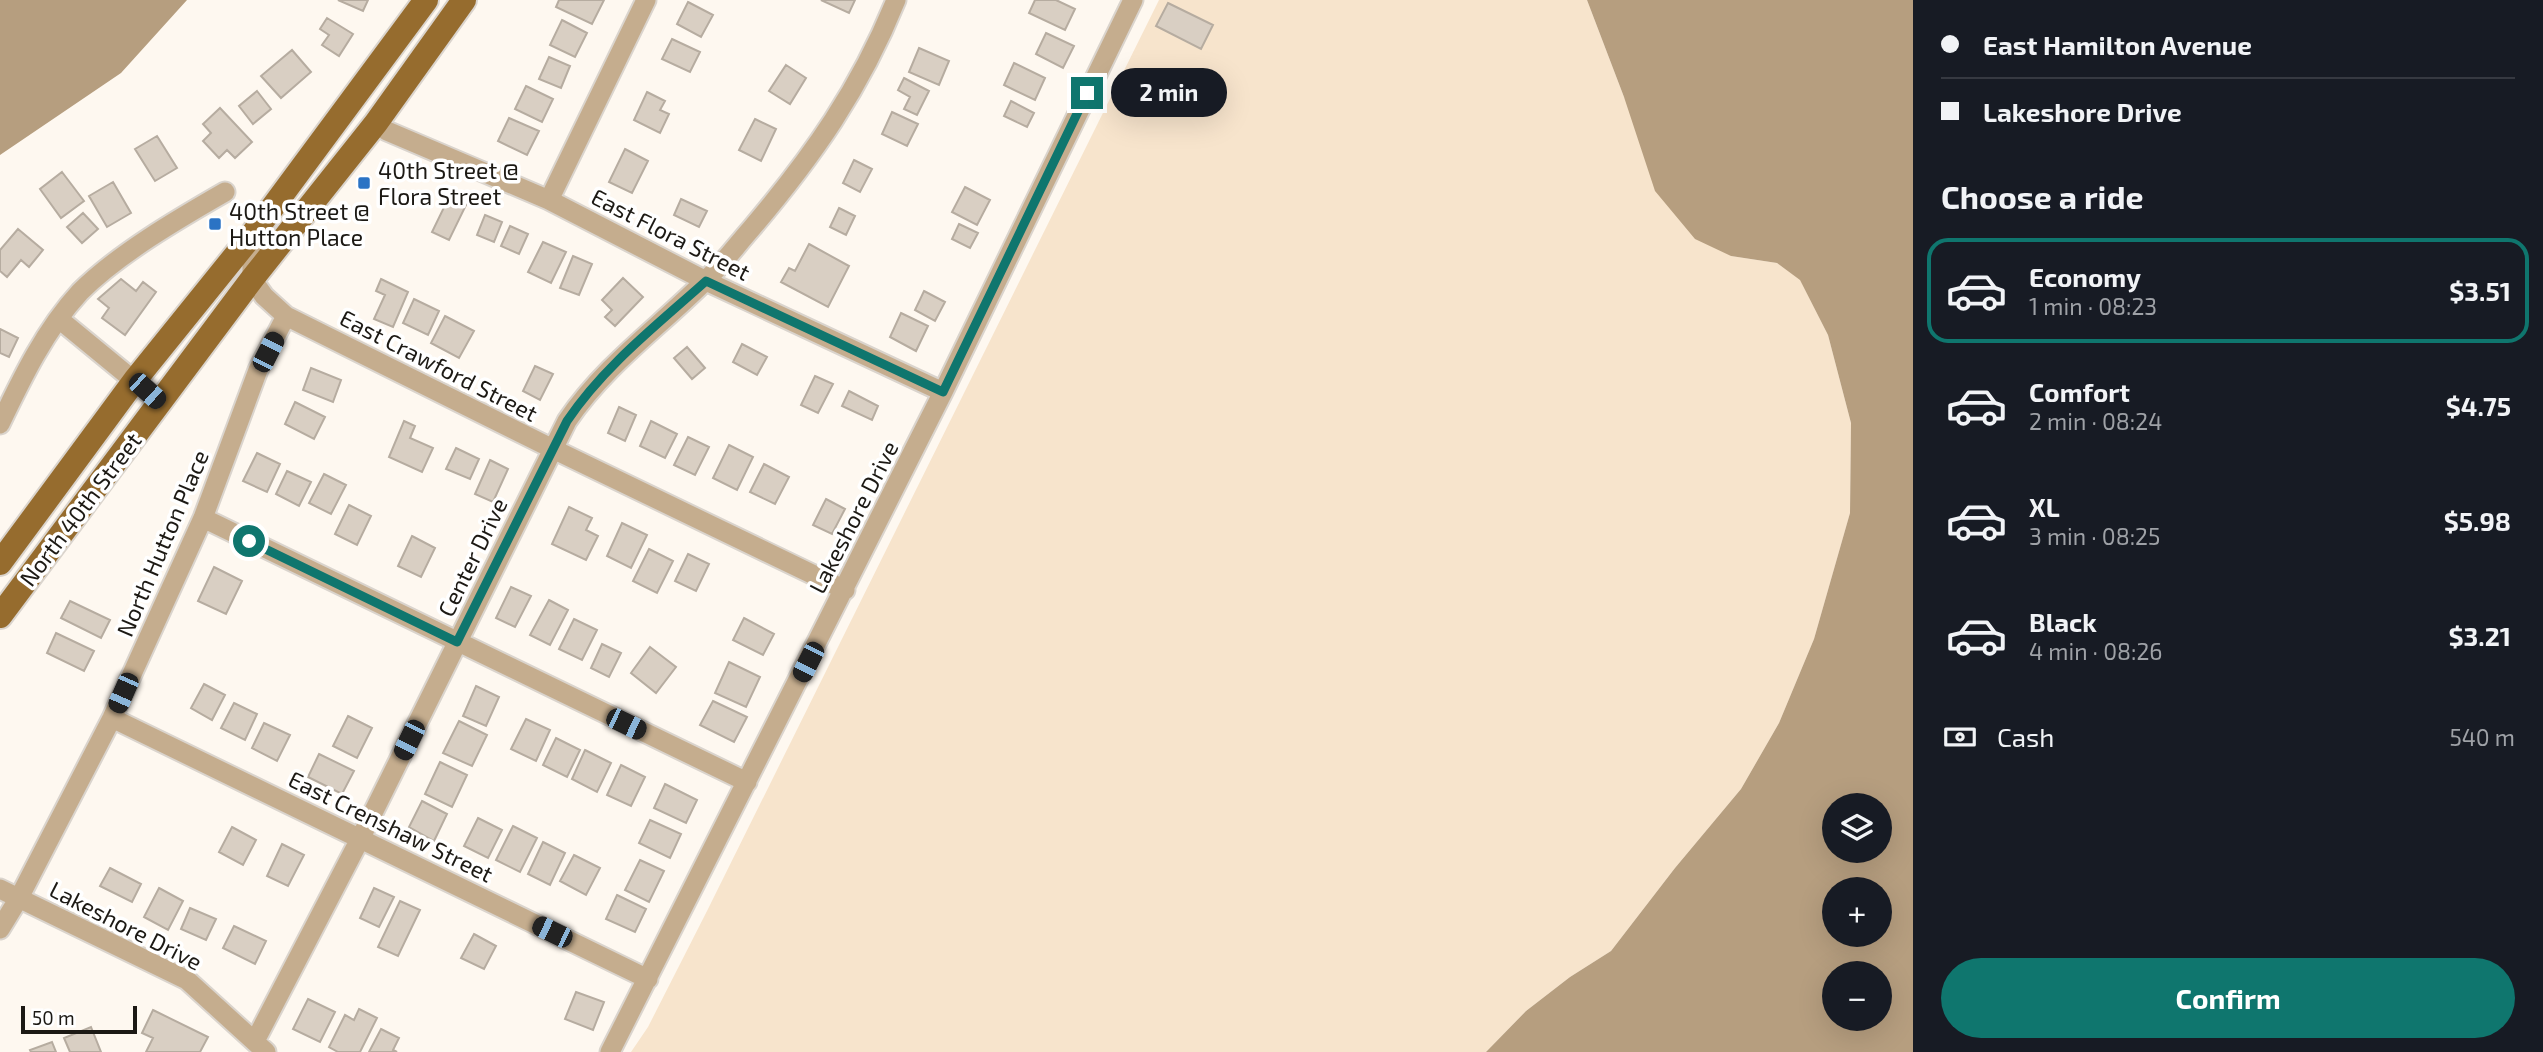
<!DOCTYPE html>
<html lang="en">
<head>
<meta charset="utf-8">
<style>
  body { margin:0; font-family:"Exo 2",sans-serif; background:#242831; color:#f1f3f6; height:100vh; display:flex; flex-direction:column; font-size:26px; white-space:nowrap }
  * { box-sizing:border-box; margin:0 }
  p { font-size:23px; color:#9ea1a6 }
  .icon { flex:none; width:38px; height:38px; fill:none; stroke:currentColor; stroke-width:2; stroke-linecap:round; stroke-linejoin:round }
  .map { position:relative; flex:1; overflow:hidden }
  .side { display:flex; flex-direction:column; background:#171b24; width:630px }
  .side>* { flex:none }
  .hud { display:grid; align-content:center; height:154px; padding:0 28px; background:#171b24 }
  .fabs { position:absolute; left:1822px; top:793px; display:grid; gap:14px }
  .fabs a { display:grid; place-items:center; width:70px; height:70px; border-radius:50%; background:#171b24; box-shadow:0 7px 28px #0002; font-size:35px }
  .scale { position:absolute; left:21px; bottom:18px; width:116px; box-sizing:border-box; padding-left:7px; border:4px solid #1c1914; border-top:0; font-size:19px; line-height:24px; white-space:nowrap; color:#1c1914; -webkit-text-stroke:5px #fff; paint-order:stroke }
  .end { position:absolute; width:32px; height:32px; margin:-16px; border:9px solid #0f766e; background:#fff; box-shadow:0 0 0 4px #fff }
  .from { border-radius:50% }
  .bubble { position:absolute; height:49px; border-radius:24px; background:#171b24; box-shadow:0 7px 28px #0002; font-size:23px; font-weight:700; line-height:49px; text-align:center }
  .car { position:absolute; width:21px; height:42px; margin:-21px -10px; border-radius:9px; box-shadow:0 0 5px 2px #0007; background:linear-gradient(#222 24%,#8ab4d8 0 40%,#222 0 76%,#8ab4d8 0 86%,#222 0) }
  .hud b { display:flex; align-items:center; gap:24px; height:66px; font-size:26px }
  .hud b+b { border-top:2px solid #363941 }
  .hud i { width:18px; height:18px; background:#f1f3f6 }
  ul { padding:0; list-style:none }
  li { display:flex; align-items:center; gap:21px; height:105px; margin:0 14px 10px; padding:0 14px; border:4px solid transparent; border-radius:21px }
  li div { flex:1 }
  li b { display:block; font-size:26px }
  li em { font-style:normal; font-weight:700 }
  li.active { border-color:#0f766e }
  li>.icon { width:63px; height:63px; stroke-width:1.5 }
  h2 { padding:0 28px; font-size:32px; line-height:84px }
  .pay { display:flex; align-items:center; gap:18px; height:77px; padding:0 28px; font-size:26px }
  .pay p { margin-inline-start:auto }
  .cta { display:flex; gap:14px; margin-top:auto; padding:14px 28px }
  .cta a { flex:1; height:80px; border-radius:42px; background:#0f766e; color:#fff; font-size:28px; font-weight:700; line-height:80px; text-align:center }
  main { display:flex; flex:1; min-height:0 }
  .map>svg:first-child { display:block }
  .green { fill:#f7e4cc }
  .water { fill:#b69e7f; fill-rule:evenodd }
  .building { fill:#d9cfc3; stroke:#b6aca0; stroke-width:2 }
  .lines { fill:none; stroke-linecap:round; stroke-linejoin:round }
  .minor-casing { stroke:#dad4cd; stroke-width:23 }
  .major-casing { stroke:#dad4cd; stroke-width:28 }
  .minor { stroke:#c5ad8e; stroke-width:19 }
  .major { stroke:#966c2e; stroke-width:24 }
  .route { stroke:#0f766e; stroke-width:9 }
  .poi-dot { fill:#2b73c4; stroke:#fff; stroke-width:2.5 }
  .labels { text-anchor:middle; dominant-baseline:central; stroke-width:7; stroke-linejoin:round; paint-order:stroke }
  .poi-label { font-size:23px; fill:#1c1914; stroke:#fff; text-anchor:start }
  .street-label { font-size:23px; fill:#1c1914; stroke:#fff }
</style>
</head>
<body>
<main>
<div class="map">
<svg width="1913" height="1052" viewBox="0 0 1913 1052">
  <rect width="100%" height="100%" fill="#fef8f0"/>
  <path class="green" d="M1159,0H1587L1624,97L1731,256L1777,263L1800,279L1828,335L1851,423L1850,513L1814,639L1779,723L1741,789L1675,868L1611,951L1570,977L1526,1011L1486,1052H631L648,1027L707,911Z"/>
  <path class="water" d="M0,0H187L121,73L0,155Z
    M1587,0H1913V1052H1486L1526,1011L1570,977L1611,951L1675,868L1741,789L1779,723L1814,639L1850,513L1851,423L1828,335L1800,280L1777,263L1731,256L1695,239L1655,191L1624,97ZM1834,805H1880V850H1834ZM1834,889H1880V934H1834ZM1834,973H1880V1018H1834Z"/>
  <path class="building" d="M338,0H368L363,11Z
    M559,0H604L592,24L556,7Z
    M821,0H855L849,13Z
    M1035,0H1056L1075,9L1065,30L1029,13Z
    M688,2L713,15L701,37L677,24Z
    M1168,3L1213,25L1201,49L1156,26Z
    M327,18L353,34L339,56L322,45L329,35L320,29Z
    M562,20L587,33L575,57L550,45Z
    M1046,33L1074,46L1063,68L1036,54Z
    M672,39L700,52L690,72L662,59Z
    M919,48L949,61L939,85L909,72Z
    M292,50L311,72L281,98L261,76Z
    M549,57L570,66L561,88L539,79Z
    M1014,63L1045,78L1035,100L1004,85Z
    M786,65L806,78L790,104L769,91Z
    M904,78L929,91L917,115L904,109L910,97L898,90Z
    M526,86L553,99L542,122L515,109Z
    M257,91L271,109L253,124L239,106Z
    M647,92L665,101L660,110L669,114L660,133L634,120Z
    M1011,101L1034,113L1027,127L1004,116Z
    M220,108L252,142L235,158L227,150L219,158L203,141L211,133L203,124Z
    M892,112L918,124L907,146L882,134Z
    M509,118L539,131L527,155L498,141Z
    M755,119L776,129L761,161L739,150Z
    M157,136L177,168L155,181L135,149Z
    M625,149L648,161L632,193L609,182Z
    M854,160L872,169L860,192L843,183Z
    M62,172L84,201L61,218L40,189Z
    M113,182L131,213L107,227L89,196Z
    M965,187L990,200L977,225L952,212Z
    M450,195L467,203L449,240L432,232Z
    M681,199L707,211L699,227L674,215Z
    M839,208L855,216L846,235L830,227Z
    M83,213L98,229L82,243L67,227Z
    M485,215L502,222L494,242L477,235Z
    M959,224L978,233L970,248L952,239Z
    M510,226L528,234L519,254L501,246Z
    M18,229L43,250L29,267L21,260L7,277L0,271V250Z
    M543,242L566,252L551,283L528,272Z
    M809,244L849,266L828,307L781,282L789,268L795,271Z
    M573,256L592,264L579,295L560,288Z
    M623,278L643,297L615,326L605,317L612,310L602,300Z
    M121,279L136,291L143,282L156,292L125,335L102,318L109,308L98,299Z
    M381,279L408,292L393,327L374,319L385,295L376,291Z
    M924,291L945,302L935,321L915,310Z
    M414,299L439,311L428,335L403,323Z
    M901,313L928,326L916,351L890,337Z
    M445,316L474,331L459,358L431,343Z
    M0,329L18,338L9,357L0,353Z
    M742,344L767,357L757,375L733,362Z
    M687,347L705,368L692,379L674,358Z
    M535,366L553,374L540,400L523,391Z
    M311,368L341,380L333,402L303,390Z
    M815,376L833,384L818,413L801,405Z
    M849,391L878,406L872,420L842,406Z
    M295,402L325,417L314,439L285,424Z
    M619,407L636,415L625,441L608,433Z
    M404,421L415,426L410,438L433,448L422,472L389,457Z
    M651,421L677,434L665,458L640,446Z
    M688,437L709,447L695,475L674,465Z
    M729,445L753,457L737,490L713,478Z
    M456,448L479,459L470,479L446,469Z
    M257,453L280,464L267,492L243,481Z
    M490,460L508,469L493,502L475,494Z
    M764,464L789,477L775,504L750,492Z
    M287,471L311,482L299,506L276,494Z
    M324,474L346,485L331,514L309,503Z
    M826,499L845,509L832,534L813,525Z
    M349,505L371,516L357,545L335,534Z
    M569,507L592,518L586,530L598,536L586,560L552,544Z
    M622,523L647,535L631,568L607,556Z
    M412,536L435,548L421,577L398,566Z
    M649,549L673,561L657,593L633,581Z
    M688,554L709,564L696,591L675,581Z
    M214,567L242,581L226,614L198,601Z
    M511,587L531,596L515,627L496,618Z
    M549,600L568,610L550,645L530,635Z
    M70,601L110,620L101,638L61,618Z
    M744,618L774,634L763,655L733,640Z
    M574,619L597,630L582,660L559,649Z
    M56,633L94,651L84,671L47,653Z
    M602,644L621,653L609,677L591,668Z
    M650,647L676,667L656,693L631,673Z
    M729,662L760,677L746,707L715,693Z
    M204,684L225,695L212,720L191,708Z
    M476,686L499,697L486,726L463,716Z
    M713,701L747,717L734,742L700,725Z
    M234,703L257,714L245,740L221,728Z
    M348,716L372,728L357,758L333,746Z
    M526,719L550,730L536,761L511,749Z
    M459,721L487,735L472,766L443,753Z
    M264,723L290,735L277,761L252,748Z
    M556,738L580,750L567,777L543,765Z
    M585,750L611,763L597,792L572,779Z
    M319,754L354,771L342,794L308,777Z
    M440,762L467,775L452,807L425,794Z
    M621,765L645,777L631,806L607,795Z
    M665,784L697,800L686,823L654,808Z
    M422,801L447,814L434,841L409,827Z
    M478,818L502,830L488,858L464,846Z
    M650,820L681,834L670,858L639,843Z
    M513,826L537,838L520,872L496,860Z
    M232,827L256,840L243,865L219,852Z
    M543,842L565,853L550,885L528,874Z
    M282,844L304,855L288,886L267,876Z
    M574,855L600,868L586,895L560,881Z
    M640,860L664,871L649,902L625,890Z
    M110,868L141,884L132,902L100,886Z
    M159,888L183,901L168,930L144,917Z
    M374,888L394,897L379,927L360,918Z
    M617,895L646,909L635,932L606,919Z
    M400,901L420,910L398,956L378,947Z
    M190,908L216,919L206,940L181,929Z
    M234,926L266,941L255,964L223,948Z
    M474,934L496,946L484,969L461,958Z
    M576,992L604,1002L593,1030L565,1019Z
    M308,999L335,1012L320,1042L293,1029Z
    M359,1009L377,1018L360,1052H338L329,1047L345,1015L354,1020Z
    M153,1010L208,1037L200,1052H146L153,1038L142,1033Z
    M91,1027L101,1052H70L64,1038Z
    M381,1029L399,1038L393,1050L397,1052H369Z
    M52,1042L56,1052H31L30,1050Z"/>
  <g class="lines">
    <g class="minor-casing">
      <path id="minor" d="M376,123L387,131L549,200L706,281L943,392
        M549,200L646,0
        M252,235V279L264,296L286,316L553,449L845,590
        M59,319L160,402
        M0,424C22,378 45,330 80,292C118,254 178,219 225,192
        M203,518L747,782
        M112,718L648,979
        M0,889L187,980L266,1052
        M0,929L19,898L112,718L203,518L258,370L286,316
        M255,1041L360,839L567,421C605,365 658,328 705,281C722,265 736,246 751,229C813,156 860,89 896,0
        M610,1052L943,392L1133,0"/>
    </g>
    <g class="major-casing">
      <path id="major" d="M0,563L135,380L252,235L426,0
        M0,616L252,279L376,123L464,0"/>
    </g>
    <use href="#minor" class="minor"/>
    <use href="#major" class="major"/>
  </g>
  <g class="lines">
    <path class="route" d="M249,541L457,642L567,421C604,366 657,325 706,281L943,392L1087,93"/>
  </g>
  <g class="poi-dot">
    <rect x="357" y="176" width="14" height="14" rx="3.5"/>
    <rect x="208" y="217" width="14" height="14" rx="3.5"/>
  </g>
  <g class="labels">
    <g class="poi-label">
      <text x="378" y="170">40th Street @<tspan x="378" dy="26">Flora Street</tspan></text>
      <text x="229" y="211">40th Street @<tspan x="229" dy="26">Hutton Place</tspan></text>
    </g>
    <g class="street-label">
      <text transform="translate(671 234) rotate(27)">East Flora Street</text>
      <text transform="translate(439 365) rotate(27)">East Crawford Street</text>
      <text transform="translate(80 509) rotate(-53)">North 40th Street</text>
      <text transform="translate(853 517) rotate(-63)">Lakeshore Drive</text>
      <text transform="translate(162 543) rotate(-67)">North Hutton Place</text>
      <text transform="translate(472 557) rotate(-64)">Center Drive</text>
      <text transform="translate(391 826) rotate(26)">East Crenshaw Street</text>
      <text transform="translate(126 925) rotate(27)">Lakeshore Drive</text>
    </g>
  </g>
</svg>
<div class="fabs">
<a><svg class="icon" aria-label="layers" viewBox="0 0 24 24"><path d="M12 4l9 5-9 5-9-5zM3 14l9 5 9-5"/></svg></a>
<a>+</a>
<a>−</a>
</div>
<div class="scale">50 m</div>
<i class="end from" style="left:249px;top:541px"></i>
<i class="end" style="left:1087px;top:93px"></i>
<div class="bubble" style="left:1111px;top:68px;width:116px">2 min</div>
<i class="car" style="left:268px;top:352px;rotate:27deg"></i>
<i class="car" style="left:147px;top:391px;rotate:132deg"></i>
<i class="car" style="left:808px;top:662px;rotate:207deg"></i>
<i class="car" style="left:123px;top:693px;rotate:204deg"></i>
<i class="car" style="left:626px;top:724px;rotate:116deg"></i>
<i class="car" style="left:409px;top:740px;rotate:206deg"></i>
<i class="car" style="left:552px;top:932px;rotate:296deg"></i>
</div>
<section class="side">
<div class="hud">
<b><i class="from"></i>East Hamilton Avenue</b>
<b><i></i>Lakeshore Drive</b>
</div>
<h2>Choose a ride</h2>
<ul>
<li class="active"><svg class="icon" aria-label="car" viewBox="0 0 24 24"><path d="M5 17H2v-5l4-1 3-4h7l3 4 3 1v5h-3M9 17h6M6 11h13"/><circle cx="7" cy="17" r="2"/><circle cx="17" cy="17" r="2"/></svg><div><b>Economy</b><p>1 min · 08:23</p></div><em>$3.51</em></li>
<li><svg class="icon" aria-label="car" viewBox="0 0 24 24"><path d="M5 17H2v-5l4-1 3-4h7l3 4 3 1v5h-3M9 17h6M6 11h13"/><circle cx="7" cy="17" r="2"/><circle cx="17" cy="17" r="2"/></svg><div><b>Comfort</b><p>2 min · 08:24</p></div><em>$4.75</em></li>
<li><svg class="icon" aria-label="car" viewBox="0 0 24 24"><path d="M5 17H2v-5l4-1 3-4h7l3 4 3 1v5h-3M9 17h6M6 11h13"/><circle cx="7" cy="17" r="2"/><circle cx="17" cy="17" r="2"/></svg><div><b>XL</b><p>3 min · 08:25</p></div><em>$5.98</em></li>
<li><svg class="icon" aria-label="car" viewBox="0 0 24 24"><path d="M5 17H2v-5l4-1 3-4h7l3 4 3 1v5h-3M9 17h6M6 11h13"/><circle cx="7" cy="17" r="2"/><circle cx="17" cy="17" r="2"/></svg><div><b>Black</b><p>4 min · 08:26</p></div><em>$3.21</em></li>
</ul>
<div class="pay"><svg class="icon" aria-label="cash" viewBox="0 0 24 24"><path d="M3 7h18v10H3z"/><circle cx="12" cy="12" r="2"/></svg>Cash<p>540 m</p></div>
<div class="cta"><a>Confirm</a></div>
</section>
</main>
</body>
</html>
